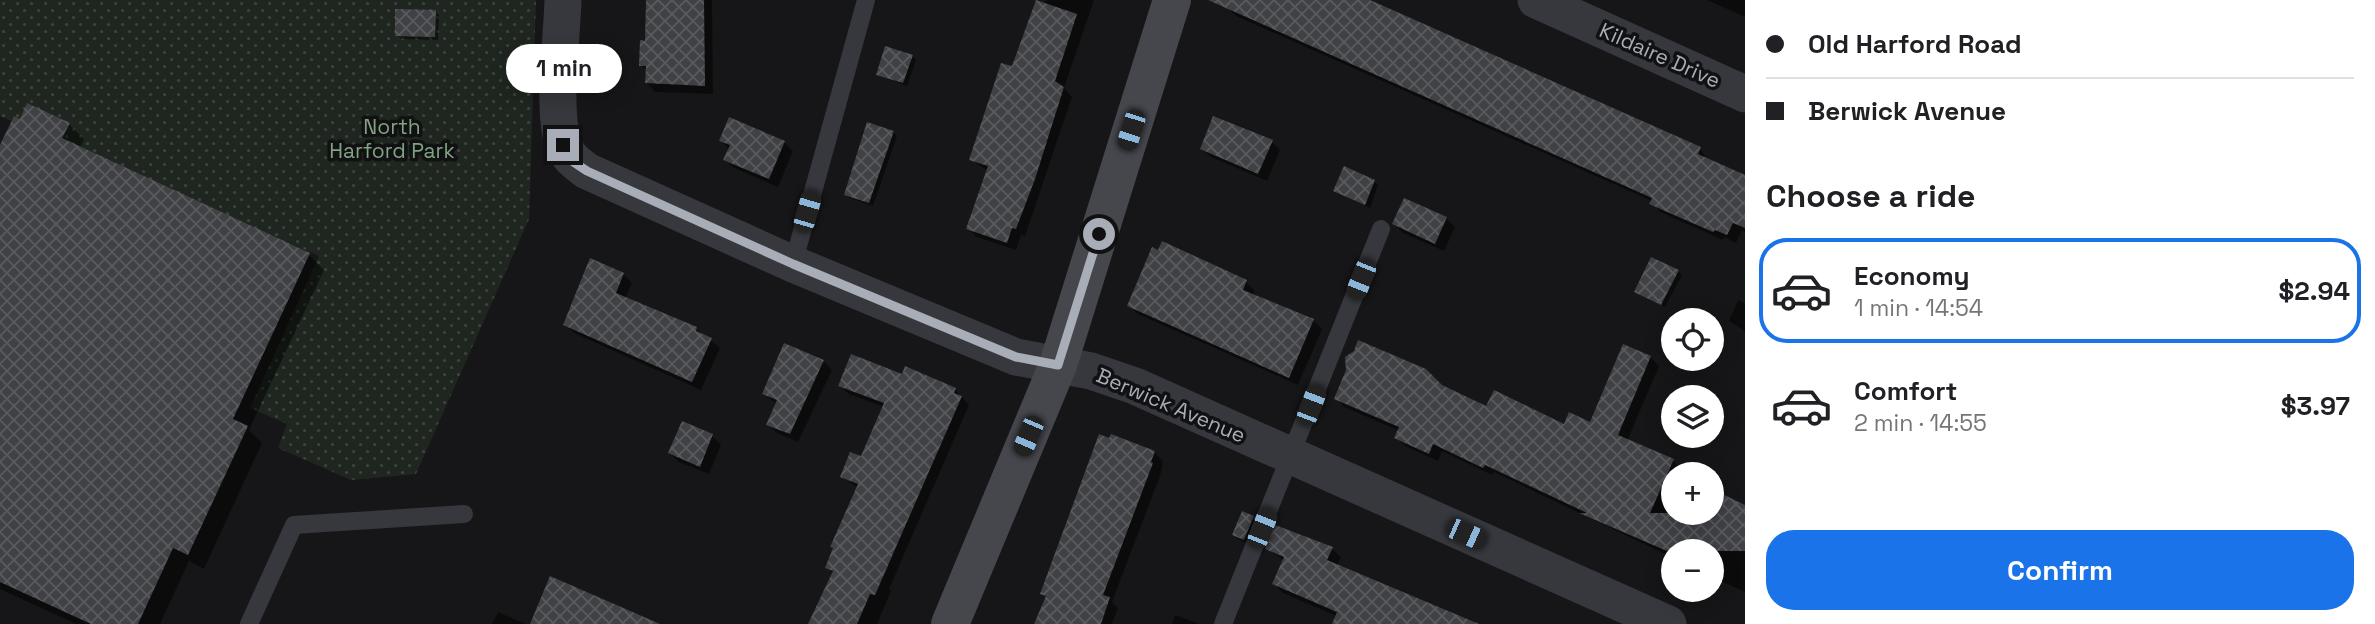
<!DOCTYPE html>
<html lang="en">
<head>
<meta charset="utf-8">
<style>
  body { margin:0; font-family:"Space Grotesk",sans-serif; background:#f6f6f6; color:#202124; height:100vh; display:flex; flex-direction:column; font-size:26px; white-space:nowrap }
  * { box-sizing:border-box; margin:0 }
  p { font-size:23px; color:#757577 }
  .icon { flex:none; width:38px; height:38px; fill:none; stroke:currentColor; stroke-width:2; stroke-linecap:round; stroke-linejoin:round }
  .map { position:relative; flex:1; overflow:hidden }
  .side { display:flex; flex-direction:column; background:#fff; width:630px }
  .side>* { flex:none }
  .banner { display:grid; align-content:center; height:154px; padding:0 21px; background:#fff }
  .tools { position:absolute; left:1661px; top:308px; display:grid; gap:14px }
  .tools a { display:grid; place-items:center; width:63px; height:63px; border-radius:50%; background:#fff; box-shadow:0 4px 18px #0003; font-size:35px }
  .end { position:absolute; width:32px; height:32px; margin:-16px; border:9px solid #a8adb8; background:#111; box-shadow:0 0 0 4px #111 }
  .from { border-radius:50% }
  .bubble { position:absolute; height:49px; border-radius:24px; background:#fff; box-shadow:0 4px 18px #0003; font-size:23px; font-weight:700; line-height:49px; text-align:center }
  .car { position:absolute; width:21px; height:42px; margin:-21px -10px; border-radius:9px; box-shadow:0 0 5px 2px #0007; background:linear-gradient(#222 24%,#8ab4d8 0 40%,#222 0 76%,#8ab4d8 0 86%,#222 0) }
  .banner b { display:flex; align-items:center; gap:24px; height:66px; font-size:26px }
  .banner b+b { border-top:2px solid #e0e0e0 }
  .banner i { width:18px; height:18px; background:#202124 }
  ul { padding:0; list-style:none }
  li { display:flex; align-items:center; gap:21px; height:105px; margin:0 14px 10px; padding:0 7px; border:4px solid transparent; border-radius:28px }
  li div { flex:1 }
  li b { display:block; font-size:26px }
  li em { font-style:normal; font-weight:700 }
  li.current { border-color:#1a73e8 }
  li>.icon { width:63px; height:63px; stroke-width:1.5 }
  h2 { padding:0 21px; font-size:32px; line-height:84px }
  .cta { display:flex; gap:14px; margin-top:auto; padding:14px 21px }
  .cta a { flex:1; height:80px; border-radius:28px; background:#1a73e8; color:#fff; font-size:28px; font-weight:700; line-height:80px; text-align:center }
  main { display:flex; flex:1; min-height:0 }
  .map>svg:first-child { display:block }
  .park { fill:url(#park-dots) }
  .shadow { fill:#0007 }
  .building { fill:url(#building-cross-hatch) }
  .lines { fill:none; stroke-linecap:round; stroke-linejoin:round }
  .lane { stroke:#37383d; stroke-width:18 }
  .street { stroke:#37383d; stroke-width:37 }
  .secondary { stroke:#45474d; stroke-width:38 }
  .route { stroke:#a8adb8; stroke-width:9 }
  .labels { text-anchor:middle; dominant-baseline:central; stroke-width:7; stroke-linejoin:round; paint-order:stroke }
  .street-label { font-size:21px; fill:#a8adb8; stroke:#111113 }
  .park-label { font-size:21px; fill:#7fa381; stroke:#111113 }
</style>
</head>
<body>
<main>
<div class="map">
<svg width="1745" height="624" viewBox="0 0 1745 624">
  <defs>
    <pattern id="park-dots" width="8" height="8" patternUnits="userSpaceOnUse" patternTransform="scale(1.75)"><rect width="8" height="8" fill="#1e261f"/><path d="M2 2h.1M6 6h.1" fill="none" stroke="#3c433d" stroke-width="1.8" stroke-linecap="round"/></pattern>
    <pattern id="building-cross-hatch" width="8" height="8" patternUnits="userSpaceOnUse" patternTransform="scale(1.75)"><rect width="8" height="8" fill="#404145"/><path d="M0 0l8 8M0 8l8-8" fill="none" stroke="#595a5e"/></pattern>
  </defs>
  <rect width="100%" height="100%" fill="#161618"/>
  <path class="park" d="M0,0H536L529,219L416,474L351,480L278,448L287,424L250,408L319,256L0,116Z"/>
  <path class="shadow" d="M649,0H712L713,94L655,92L647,83V71L641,65L647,43Z
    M1046,0H1094L1064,88L1072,97L1025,236L1021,235L1016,250L977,237L968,228L988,171L971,160Z
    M1231,0H1364L1700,149L1708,160L1745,177V232L1742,230L1736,243L1724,237L1723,240L1660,212L1652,201L1236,16L1228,8Z
    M1707,0H1745V17Z
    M435,11L439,15L438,40L401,39L397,35Z
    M912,56L916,60L907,86L878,75Z
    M21,121L69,124L84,139L80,148L309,255L324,270L249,430L262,443L204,569L189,561L160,624H76L0,589V150Z
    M893,132L897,136L873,206L850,198L846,194Z
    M721,141L784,142L793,151L778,187L734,168L725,160L730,150Z
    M1272,142L1280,150L1267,181L1211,157L1202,149Z
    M1374,181L1378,185L1370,208L1335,190Z
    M1446,218L1455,227L1444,251L1403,233L1394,224Z
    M1163,244L1246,282L1255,291L1253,296L1313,320L1322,329L1298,385L1138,314L1129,305Z
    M1678,271L1682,275L1665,307L1636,292Z
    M623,274L632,283L625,298L696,329L720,348L701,390L574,333L565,325Z
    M1738,300L1745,303V331L1729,321Z
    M1650,357L1659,366L1627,441L1673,461L1681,469L1679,474H1673V513H1712V496L1730,505L1745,520V592L1712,577V551H1673V558L1494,472L1492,475L1442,451L1438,461L1405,446L1396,437L1400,431L1344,407L1336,398L1442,387L1487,409L1565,426L1591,424Z
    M823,361L832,370L798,442L777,433L768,424L777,404L764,394Z
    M903,376L955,389L969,405L889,589L891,591L877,624H811L833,573L827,567L858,488L842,477L862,458L884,407L849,394L840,386Z
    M712,436L721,445L709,474L679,462L670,453Z
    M1154,452L1163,461L1161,473L1112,602L1118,608L1112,624H1036L1047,598L1042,593Z
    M1253,518L1257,522L1248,543L1238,539L1234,535Z
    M1267,548L1332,549L1341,557L1337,566L1478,624H1355L1283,593L1274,584L1285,561Z
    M498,612L526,624H492Z
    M1175,615L1200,624H1201H1172Z"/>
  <path class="building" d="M646,0H704L705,86L645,83L646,66H639L640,40L645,41Z
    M1036,0L1077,14L1055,81L1064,87L1035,179L1016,229L1012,228L1007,243L966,229L988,166L969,160L1001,63L1012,66Z
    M1208,0H1370L1701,147L1698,154L1745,175V228L1733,223L1727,235L1715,230L1713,232L1649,204L1652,198Z
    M395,9L436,10L435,37L395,36Z
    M885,46L913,55L903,83L876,75Z
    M27,103L70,123L62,138L310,253L233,419L248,426L188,555L173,548L138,624H91L0,582V145L14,116L20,119Z
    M1213,116L1273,140L1258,174L1200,149Z
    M729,117L785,141L769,179L723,160L730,145L719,141Z
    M867,122L894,131L869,203L844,195Z
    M1344,166L1375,180L1365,205L1333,191Z
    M1404,198L1447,217L1435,244L1392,224Z
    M1162,241L1247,280L1243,290L1314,319L1289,378L1127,306L1152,247L1158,250Z
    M1651,257L1679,270L1661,305L1634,292Z
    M590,258L624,273L616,293L697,327L696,331L712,338L692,382L563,325Z
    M1358,340L1426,369L1442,385L1486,406L1494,390L1564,424L1569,412L1590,422L1623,344L1651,356L1618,435L1674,459L1650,513H1712V489L1745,505V551H1667L1579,513H1587L1485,465L1483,468L1433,444L1429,454L1394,438L1399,427L1334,399L1346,370L1345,357L1354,351Z
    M784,343L824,360L790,434L766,425L777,400L762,394Z
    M851,354L902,374L905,366L956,388L954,393L962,396L875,595L870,594L857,624H808L833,571L825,568L833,548L830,547L858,484L840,477L850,452L861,456L884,403L838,386Z
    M682,421L713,434L700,467L668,453Z
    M1099,434L1109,438L1111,434L1155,451L1151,462L1153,463L1103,595L1110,597L1101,624H1034L1046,596L1040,594Z
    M1242,511L1254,516L1244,540L1232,535Z
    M1275,525L1333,547L1327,560L1479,624H1332L1337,612L1272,584L1284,557L1265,549Z
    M550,576L660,624H530Z"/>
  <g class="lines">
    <path class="lane" d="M793,264L866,0
      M249,624L294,525L464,514
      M1223,624L1381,229"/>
    <path class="street" d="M563,0C562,39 552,107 563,143C567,157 576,163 587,171L793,264L1016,357L1091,371L1135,386L1668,624
      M1536,0L1745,94"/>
    <path class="secondary" d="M950,624L1058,365L1172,0"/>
  </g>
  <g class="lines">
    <path class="route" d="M563,145L572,161L587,171L793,264L1016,357L1058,365L1099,234"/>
  </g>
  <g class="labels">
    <g class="street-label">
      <text transform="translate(1660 55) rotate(24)">Kildaire Drive</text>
      <text transform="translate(1171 405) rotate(23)">Berwick Avenue</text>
    </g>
    <g class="park-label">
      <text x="392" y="126">North<tspan x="392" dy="24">Harford Park</tspan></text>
    </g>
  </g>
</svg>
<div class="tools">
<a><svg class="icon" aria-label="locate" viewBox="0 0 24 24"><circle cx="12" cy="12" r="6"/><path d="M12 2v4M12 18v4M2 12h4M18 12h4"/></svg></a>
<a><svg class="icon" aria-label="layers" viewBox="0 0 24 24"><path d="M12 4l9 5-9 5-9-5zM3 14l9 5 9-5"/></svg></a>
<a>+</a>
<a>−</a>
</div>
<i class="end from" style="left:1099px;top:234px"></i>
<i class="end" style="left:563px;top:145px"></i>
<div class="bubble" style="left:506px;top:44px;width:116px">1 min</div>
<i class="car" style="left:1131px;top:130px;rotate:198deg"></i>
<i class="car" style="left:807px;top:211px;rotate:16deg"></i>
<i class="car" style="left:1361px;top:279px;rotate:202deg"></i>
<i class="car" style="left:1311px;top:405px;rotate:21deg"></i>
<i class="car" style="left:1028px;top:436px;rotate:203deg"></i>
<i class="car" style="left:1262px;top:528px;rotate:22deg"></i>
<i class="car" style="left:1466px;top:534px;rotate:114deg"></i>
</div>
<section class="side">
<div class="banner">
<b><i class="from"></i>Old Harford Road</b>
<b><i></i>Berwick Avenue</b>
</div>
<h2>Choose a ride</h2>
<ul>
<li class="current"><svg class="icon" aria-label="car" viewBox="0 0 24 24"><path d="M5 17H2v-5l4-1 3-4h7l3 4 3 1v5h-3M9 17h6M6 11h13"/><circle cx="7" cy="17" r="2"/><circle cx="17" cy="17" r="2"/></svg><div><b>Economy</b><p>1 min · 14:54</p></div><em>$2.94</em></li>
<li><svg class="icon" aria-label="car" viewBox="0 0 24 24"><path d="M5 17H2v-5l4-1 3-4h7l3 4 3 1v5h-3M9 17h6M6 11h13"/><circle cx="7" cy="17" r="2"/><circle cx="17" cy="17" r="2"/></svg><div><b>Comfort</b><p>2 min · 14:55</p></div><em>$3.97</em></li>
</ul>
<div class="cta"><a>Confirm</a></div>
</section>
</main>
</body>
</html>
